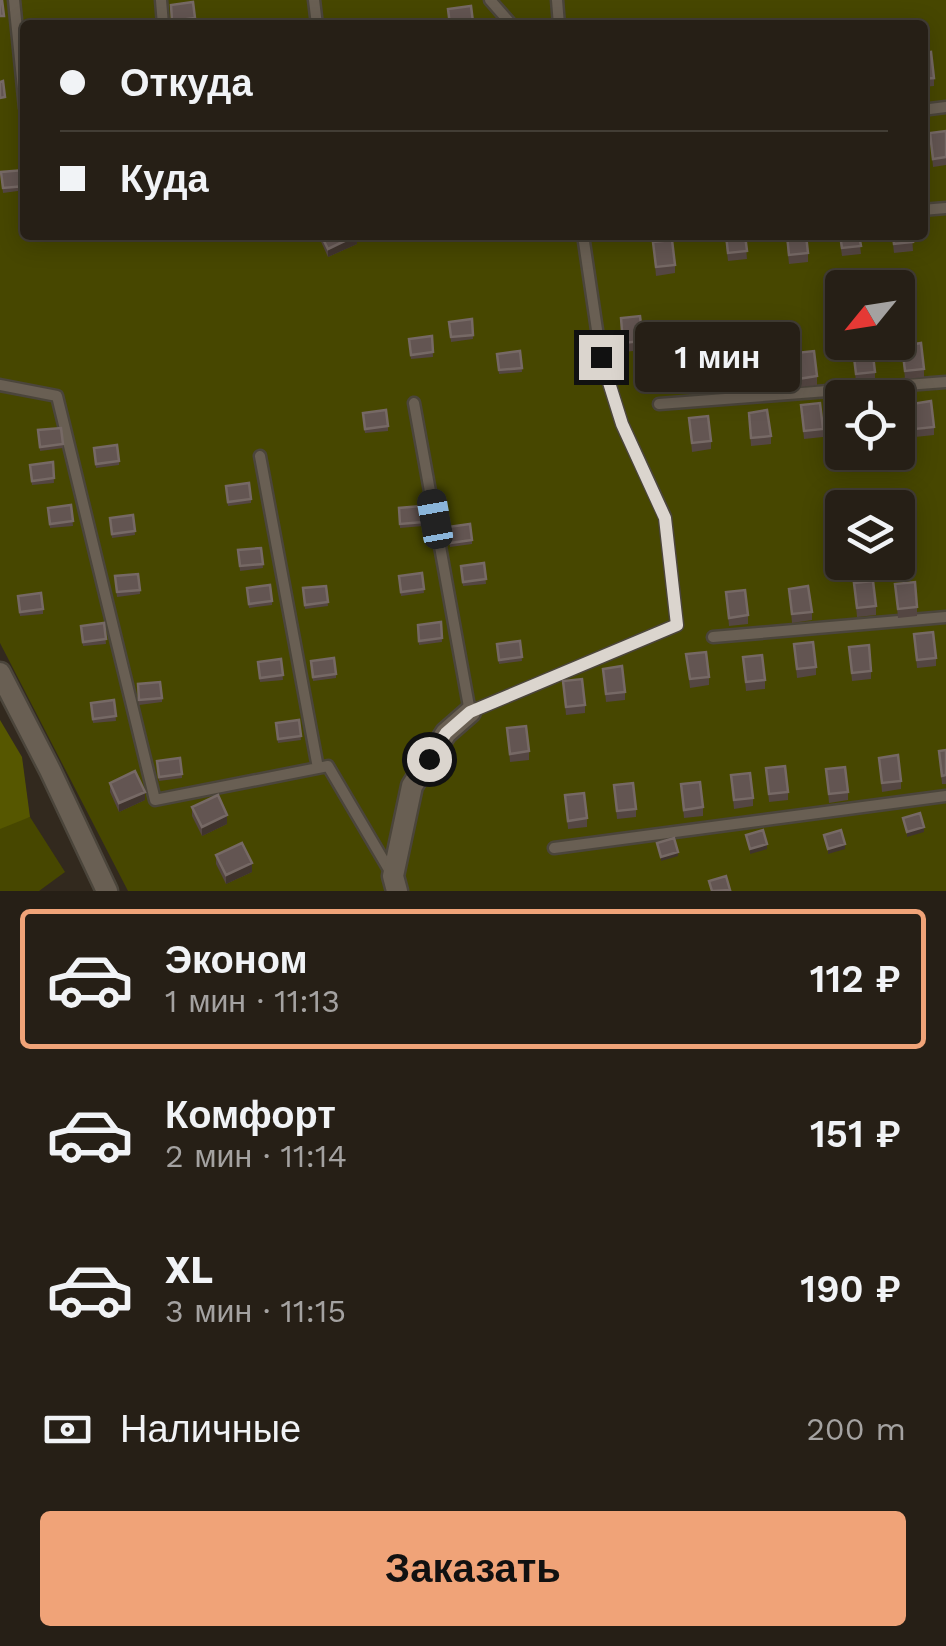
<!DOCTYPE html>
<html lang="ru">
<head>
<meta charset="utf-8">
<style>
  body { margin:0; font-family:"Work Sans",sans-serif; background:#322c23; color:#f1f3f6; height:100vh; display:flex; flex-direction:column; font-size:38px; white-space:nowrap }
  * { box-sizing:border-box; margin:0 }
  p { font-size:32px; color:#a4a2a1 }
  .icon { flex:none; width:55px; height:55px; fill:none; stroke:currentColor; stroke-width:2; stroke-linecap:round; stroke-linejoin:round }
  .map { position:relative; height:891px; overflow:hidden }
  .panel { display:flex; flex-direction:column; background:#261f16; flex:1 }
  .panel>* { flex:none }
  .hud { position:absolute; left:20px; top:20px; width:908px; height:220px; border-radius:10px; box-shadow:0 5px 25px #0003,0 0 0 2px #423d35; display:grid; align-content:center; height:220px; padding:0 40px; background:#261f16 }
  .needle { width:65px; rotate:240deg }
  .controls { position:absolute; left:825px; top:270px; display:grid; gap:20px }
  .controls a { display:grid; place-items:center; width:90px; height:90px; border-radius:10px; background:#261f16; box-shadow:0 5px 25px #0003,0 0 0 2px #423d35; font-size:50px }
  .end { position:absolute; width:45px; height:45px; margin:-22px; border:12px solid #dbd5ce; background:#111; box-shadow:0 0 0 5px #111 }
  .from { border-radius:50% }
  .bubble { position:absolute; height:70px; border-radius:10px; background:#261f16; box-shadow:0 5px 25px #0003,0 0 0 2px #423d35; font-size:32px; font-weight:600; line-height:70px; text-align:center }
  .car { position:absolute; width:30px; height:60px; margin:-30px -15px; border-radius:12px; box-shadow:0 0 8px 2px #0007; background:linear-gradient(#222 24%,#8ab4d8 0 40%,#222 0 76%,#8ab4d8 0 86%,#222 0) }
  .hud b { display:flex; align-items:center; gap:35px; height:95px; font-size:38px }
  .hud b+b { border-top:2px solid #423d35 }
  .hud i { width:25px; height:25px; background:#f1f3f6 }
  ul { padding:18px 0 0; list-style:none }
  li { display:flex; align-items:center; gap:30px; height:140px; margin:0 20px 15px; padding:0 20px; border:5px solid transparent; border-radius:10px }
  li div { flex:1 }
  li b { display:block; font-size:38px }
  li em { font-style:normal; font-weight:600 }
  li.current { border-color:#f0a378 }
  li>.icon { width:90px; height:90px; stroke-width:1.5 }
  .pay { display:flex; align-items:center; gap:25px; height:110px; padding:0 40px; font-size:38px }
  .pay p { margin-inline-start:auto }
  .button { display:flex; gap:20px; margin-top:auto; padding:20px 40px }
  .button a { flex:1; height:115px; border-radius:10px; background:#f0a378; color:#111; font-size:40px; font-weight:600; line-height:115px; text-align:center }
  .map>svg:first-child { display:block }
  .green { fill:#474700; fill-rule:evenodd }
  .forest { fill:#565700 }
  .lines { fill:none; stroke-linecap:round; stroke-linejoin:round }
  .lane-casing { stroke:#4b453b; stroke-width:15 }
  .street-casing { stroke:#4b453b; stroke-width:25 }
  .lane { stroke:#695f53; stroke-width:10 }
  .street { stroke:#695f53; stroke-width:20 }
  .wall { fill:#544642 }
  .shaded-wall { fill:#40342e }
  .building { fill:#635552; stroke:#766965; stroke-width:2.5 }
  .route { stroke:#dbd5ce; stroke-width:12 }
</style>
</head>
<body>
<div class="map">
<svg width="946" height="891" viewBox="0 0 946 891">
  <rect width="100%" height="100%" fill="#32291e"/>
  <path class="green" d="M0,0H946V891H128L0,643ZM25,25H922V235H25ZM842,288H898V342H842ZM842,398H898V452H842ZM842,508H898V562H842Z
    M30,817L65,872L39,891H0V826Z"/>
  <path class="forest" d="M0,720L22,757L30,817L0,829Z"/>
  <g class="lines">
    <g class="lane-casing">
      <path id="lane" d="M14,0L25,108
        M161,0L163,25
        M314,0L317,25
        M490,0L512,25
        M557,0L559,25
        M922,110L946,107
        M922,210L946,208
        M0,385L57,396L155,800L328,766L391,873
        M414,403L470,712L677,625L665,517L622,424L601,357L583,235
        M659,404L946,382
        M260,456L318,768
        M713,637L946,617
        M554,848L946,796"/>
    </g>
    <g class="street-casing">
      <path id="street" d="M0,673L50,770L107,891
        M397,891L393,876L412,786L446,733L470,712"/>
    </g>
    <use href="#lane" class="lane"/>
    <use href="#street" class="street"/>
  </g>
  <path class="wall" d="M193,2L195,22L172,25L171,5Z
    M922,53L934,78V86L922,87Z
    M946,131V165L933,167L930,133Z
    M1,172L25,180V190L3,193Z
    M318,235H357V244L328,257Z
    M725,235H745L747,259L728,261Z
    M786,235L808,253V262L789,264Z
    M839,235H859L861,254L842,256Z
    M892,235H912L913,251L894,253Z
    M653,242L675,265V273L656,276Z
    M621,318L643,341V350L623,352Z
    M472,319L473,339L451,342L449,322Z
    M432,336L433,357L411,359L409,339Z
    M902,346L924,369V377L905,379Z
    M853,349L875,372V381L856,383Z
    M520,351L522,372L499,374L497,354Z
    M795,353L817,376V385L798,387Z
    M683,360L705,383V392L686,394Z
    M912,404L934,427V435L915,437Z
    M801,405L823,429V437L804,439Z
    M363,413L388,426V431L365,433Z
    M749,413L771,436V444L751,446Z
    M689,418L711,441V449L692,452Z
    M38,430L63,444V448L40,451Z
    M94,448L119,461V465L96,468Z
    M53,462L54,483L32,485L30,465Z
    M226,486L251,499V503L228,506Z
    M71,505L73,526L50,528L48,508Z
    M399,508L423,522V526L400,528Z
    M133,515L135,535L112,538L110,518Z
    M448,527L472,540V544L450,547Z
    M261,548L263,568L240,571L238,550Z
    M484,563L486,584L463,586L461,566Z
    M422,573L424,593L401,596L399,576Z
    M115,576L140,590V594L117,597Z
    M854,583L876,606V615L857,617Z
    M895,584L917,607V616L898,618Z
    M326,586L328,606L305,609L303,588Z
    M247,588L272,601V605L249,608Z
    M789,589L812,612V620L792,623Z
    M726,592L748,615V624L729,626Z
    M18,596L43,609V614L20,616Z
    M441,622L442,642L419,645L418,625Z
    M104,623L106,644L83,646L81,626Z
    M914,634L936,658V666L917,668Z
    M520,641L522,661L499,664L497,644Z
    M794,644L816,667V675L797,678Z
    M849,647L871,671V679L852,681Z
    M686,654L709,677V685L690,688Z
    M743,657L765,680V689L746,691Z
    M281,659L283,680L260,682L258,662Z
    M311,661L336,674V678L313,681Z
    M603,669L625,692V700L606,702Z
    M563,681L585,705V713L566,715Z
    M138,684L162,698V702L139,705Z
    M114,700L116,721L93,723L91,703Z
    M299,720L301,740L278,743L276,723Z
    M507,728L529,751V760L510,762Z
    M946,750V784H942L939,751Z
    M879,758L901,781V789L882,792Z
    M157,761L182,774V778L159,781Z
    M766,768L788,792V800L769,802Z
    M826,769L848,792V800L829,803Z
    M731,775L753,798V806L734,809Z
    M110,783L145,800L119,812L110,792Z
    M681,784L703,807V816L684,818Z
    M614,785L636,809V817L617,819Z
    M565,795L587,818V827L568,829Z
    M192,807L227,824L202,836L192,816Z
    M216,855L252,872L226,884L216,864Z"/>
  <path class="shaded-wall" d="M357,235V244L328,257V249Z
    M145,792V800L119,812V803Z
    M227,815V824L202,836V827Z
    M924,827V832L907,837V832Z
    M767,844V849L750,854V849Z
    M845,844V849L828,854V849Z
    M678,852V856L661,861V857Z
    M252,863V872L226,884V875Z"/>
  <path class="building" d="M0,0H2L4,16H0Z
    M193,2L195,18L172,21L171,5Z
    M471,6L473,22L450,25L448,9Z
    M931,52L934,78L922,79V53Z
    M3,81L5,97L0,98V82Z
    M946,131V157L933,159L930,133Z
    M24,170L25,186L3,188L1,172Z
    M321,235H357L328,249Z
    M726,235H745L747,251L728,253Z
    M787,235H806L808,253L789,255Z
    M840,235H859L861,246L842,248Z
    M893,235H912L913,242L894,244Z
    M672,240L675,265L656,267L653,242Z
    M640,316L643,341L623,343L621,318Z
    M472,319L473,335L451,337L449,322Z
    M432,336L433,352L411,355L409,339Z
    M921,343L924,369L905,371L902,346Z
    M872,347L875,372L856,374L853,349Z
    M520,351L522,368L499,370L497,354Z
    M814,351L817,376L798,379L795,353Z
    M703,358L705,383L686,385L683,360Z
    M931,401L934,427L915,429L912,404Z
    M820,403L823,429L804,431L801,405Z
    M386,410L388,426L365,429L363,413Z
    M767,410L771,436L751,438L749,413Z
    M708,416L711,441L692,443L689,418Z
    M61,428L63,444L40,447L38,430Z
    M117,445L119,461L96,464L94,448Z
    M53,462L54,478L32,481L30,465Z
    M249,483L251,499L228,502L226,486Z
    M71,505L73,521L50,524L48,508Z
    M421,506L423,522L400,524L399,508Z
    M133,515L135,531L112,534L110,518Z
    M470,524L472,540L450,543L448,527Z
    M261,548L263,564L240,566L238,550Z
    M484,563L486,579L463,582L461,566Z
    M422,573L424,589L401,592L399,576Z
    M138,574L140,590L117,592L115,576Z
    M873,581L876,606L857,608L854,583Z
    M915,582L917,607L898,609L895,584Z
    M270,585L272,601L249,604L247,588Z
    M326,586L328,602L305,605L303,588Z
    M808,586L812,612L792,614L789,589Z
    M745,590L748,615L729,618L726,592Z
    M41,593L43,609L20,612L18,596Z
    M441,622L442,638L419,641L418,625Z
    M104,623L106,639L83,642L81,626Z
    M933,632L936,658L917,660L914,634Z
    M520,641L522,657L499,660L497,644Z
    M813,642L816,667L797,669L794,644Z
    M869,645L871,671L852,673L849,647Z
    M706,652L709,677L690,679L686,654Z
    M762,655L765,680L746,682L743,657Z
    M334,658L336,674L313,677L311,661Z
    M281,659L283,675L260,678L258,662Z
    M622,666L625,692L606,694L603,669Z
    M582,679L585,705L566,707L563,681Z
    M160,682L162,698L139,700L138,684Z
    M114,700L116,716L93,719L91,703Z
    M299,720L301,736L278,739L276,723Z
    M526,726L529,751L510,754L507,728Z
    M946,750V775L942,776L939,751Z
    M898,755L901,781L882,783L879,758Z
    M180,758L182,774L159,777L157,761Z
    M785,766L788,792L769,794L766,768Z
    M845,767L848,792L829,794L826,769Z
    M135,771L145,792L119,803L110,783Z
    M750,773L753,798L734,800L731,775Z
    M700,782L703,807L684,810L681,784Z
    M633,783L636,809L617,811L614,785Z
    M584,793L587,818L568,821L565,795Z
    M218,795L227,815L202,827L192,807Z
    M920,813L924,827L907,832L903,818Z
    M763,830L767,844L750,849L746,835Z
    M841,830L845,844L828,849L824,835Z
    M674,838L678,852L661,857L657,843Z
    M242,843L252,863L226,875L216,855Z
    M726,876L730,890L712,891L709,881Z"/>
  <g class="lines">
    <path class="route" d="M429,759L446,733L470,712L677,625L665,518L622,424L601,357"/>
  </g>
</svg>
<div class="controls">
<a><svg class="needle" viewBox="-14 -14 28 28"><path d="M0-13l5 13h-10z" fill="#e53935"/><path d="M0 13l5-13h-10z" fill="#a4a2a1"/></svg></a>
<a><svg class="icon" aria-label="locate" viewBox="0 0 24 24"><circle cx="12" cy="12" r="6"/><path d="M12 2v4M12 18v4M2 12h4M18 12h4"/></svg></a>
<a><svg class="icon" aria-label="layers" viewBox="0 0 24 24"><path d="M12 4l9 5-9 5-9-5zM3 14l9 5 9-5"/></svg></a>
</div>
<i class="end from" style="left:429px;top:759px"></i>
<i class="end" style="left:601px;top:357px"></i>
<div class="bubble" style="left:635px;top:322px;width:165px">1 мин</div>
<i class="car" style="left:435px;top:519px;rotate:350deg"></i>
<div class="hud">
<b><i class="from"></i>Откуда</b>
<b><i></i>Куда</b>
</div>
</div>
<section class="panel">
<ul>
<li class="current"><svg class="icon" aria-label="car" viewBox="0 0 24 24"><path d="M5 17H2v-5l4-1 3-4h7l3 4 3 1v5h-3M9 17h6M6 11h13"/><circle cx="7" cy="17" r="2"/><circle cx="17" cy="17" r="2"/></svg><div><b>Эконом</b><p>1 мин · 11:13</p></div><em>112 ₽</em></li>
<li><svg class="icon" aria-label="car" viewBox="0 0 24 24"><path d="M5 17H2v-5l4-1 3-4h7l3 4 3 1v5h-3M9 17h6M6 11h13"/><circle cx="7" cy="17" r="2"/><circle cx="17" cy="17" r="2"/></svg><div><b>Комфорт</b><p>2 мин · 11:14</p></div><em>151 ₽</em></li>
<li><svg class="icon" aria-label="car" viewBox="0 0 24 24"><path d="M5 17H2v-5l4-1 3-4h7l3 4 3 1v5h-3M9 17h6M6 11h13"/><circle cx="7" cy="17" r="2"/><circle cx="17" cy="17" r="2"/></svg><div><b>XL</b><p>3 мин · 11:15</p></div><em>190 ₽</em></li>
</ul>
<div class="pay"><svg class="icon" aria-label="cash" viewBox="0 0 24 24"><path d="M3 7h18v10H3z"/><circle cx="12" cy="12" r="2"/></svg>Наличные<p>200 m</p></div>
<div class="button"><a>Заказать</a></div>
</section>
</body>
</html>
